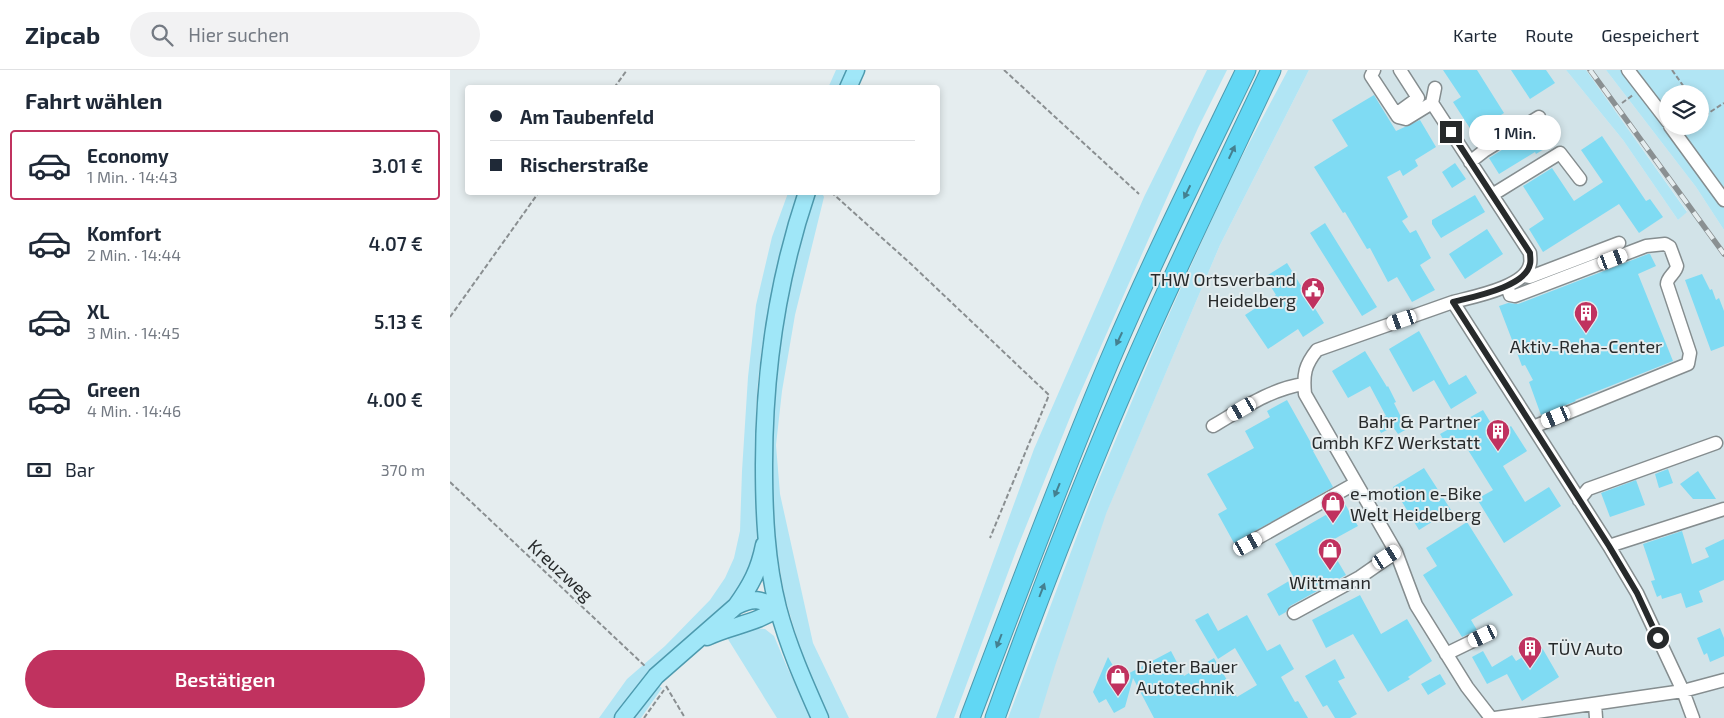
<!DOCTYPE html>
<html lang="de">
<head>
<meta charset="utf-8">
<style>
  body { margin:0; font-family:"Exo 2",sans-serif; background:#f2f2f3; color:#1f2937; height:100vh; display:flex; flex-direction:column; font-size:19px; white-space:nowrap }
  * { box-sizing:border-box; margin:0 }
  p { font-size:16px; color:#747a83 }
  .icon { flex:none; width:28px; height:28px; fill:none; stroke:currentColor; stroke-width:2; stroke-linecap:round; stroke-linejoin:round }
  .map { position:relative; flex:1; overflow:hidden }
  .panel { display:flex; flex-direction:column; background:#fff; width:450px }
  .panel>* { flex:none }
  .hud { position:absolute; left:15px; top:15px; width:475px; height:110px; border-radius:5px; box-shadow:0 2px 8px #0003; display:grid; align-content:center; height:110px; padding:0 25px; background:#fff }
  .tools { position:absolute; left:1209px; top:15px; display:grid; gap:10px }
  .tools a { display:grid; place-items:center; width:50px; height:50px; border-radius:50%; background:#fff; box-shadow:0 2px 8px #0003; font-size:25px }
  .end { position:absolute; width:22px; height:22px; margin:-11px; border:6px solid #272a2b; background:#fff; box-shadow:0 0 0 2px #fff }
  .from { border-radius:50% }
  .bubble { position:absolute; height:35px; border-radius:18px; background:#fff; box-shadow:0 2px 8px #0003; font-size:16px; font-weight:600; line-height:35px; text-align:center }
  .car { position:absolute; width:15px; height:30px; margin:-15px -8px; border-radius:6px; box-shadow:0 0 4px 1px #0007; background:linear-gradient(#fff 24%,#345 0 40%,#fff 0 76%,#345 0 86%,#fff 0) }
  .hud b { display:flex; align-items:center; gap:18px; height:48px; font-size:19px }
  .hud b+b { border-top:1px solid #e0e1e3 }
  .hud i { width:12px; height:12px; background:#1f2937 }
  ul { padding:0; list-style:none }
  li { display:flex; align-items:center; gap:15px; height:70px; margin:0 10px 8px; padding:0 15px; border:2px solid transparent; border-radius:5px }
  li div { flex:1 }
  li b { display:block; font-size:19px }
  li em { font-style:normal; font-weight:600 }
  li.selected { border-color:#c0325f }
  li>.icon { width:45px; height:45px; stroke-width:1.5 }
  h2 { padding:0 25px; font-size:22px; line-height:60px }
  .pay { display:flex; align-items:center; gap:12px; height:55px; padding:0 25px; font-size:19px }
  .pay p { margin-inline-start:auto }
  .cta { display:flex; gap:10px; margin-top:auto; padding:10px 25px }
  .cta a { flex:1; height:58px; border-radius:30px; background:#c0325f; color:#fff; font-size:20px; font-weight:600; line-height:58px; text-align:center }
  header { display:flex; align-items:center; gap:30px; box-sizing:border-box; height:70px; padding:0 25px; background:#fff; border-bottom:1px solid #e0e1e3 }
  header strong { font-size:24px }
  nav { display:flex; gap:28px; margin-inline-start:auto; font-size:18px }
  .search { width:350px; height:45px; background:#f2f2f3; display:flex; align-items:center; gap:12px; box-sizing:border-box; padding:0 18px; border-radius:28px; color:#747a83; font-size:19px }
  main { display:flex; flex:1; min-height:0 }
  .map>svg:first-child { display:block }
  .built { fill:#d2e3e8 }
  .green { fill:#b1e5f4; fill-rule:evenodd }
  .building { fill:#7fdbf3 }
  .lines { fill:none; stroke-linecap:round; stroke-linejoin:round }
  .minor-casing { stroke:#858d8f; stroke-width:15 }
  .major-casing { stroke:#4d9aae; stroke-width:19 }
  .highway-casing { stroke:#4d9aae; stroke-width:21 }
  .path { stroke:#8a8f91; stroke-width:2; stroke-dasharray:5 2.5; stroke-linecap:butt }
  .minor { stroke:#fff; stroke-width:12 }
  .major { stroke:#a0e7f8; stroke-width:16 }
  .highway { stroke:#61d7f4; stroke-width:19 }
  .rail-casing { stroke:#8a9092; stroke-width:5.5 }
  .rail { stroke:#e5edef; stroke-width:4; stroke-dasharray:11; stroke-linecap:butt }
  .oneway { fill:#448090 }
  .route { stroke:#272a2b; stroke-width:6 }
  .labels { text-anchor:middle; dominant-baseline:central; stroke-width:4; stroke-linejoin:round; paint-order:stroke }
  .poi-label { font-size:18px; fill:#272a2b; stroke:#e5edef; text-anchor:start }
  .street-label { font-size:18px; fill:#272a2b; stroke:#e5edef }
</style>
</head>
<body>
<header>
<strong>Zipcab</strong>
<div class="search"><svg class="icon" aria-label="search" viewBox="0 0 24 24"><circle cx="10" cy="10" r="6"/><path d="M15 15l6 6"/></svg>Hier suchen</div>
<nav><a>Karte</a><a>Route</a><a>Gespeichert</a></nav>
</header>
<main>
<section class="panel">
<h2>Fahrt wählen</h2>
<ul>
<li class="selected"><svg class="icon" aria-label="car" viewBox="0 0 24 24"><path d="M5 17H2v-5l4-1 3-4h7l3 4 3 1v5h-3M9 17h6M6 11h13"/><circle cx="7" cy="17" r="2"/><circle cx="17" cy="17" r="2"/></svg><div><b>Economy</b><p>1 Min. · 14:43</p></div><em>3.01 €</em></li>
<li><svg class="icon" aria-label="car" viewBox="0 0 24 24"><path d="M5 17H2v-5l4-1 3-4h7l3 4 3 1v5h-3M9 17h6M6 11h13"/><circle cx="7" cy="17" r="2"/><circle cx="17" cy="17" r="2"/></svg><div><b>Komfort</b><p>2 Min. · 14:44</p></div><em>4.07 €</em></li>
<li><svg class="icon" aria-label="car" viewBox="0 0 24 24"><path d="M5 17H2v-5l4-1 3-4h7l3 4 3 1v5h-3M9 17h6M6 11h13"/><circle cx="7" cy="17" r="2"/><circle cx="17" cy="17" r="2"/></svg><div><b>XL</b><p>3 Min. · 14:45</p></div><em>5.13 €</em></li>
<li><svg class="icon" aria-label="car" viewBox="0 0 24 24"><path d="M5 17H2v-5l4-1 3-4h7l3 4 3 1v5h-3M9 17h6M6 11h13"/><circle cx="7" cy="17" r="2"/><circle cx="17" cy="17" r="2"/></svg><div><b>Green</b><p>4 Min. · 14:46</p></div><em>4.00 €</em></li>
</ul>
<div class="pay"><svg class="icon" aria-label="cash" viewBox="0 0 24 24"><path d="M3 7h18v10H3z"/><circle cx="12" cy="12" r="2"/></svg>Bar<p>370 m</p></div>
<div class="cta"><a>Bestätigen</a></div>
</section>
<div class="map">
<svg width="1274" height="648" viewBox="0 0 1274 648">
  <rect width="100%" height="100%" fill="#e5edef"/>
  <path class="built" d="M859,0H1116L1173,70L1228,150L1237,141L1136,0H1156L1246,117L1274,160V648H569L770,175Z"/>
  <path class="green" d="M386,0H400L392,17L378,18Z
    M757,0H777L748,58L627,330L566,481L504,648H486L584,379L694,127Z
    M838,0H859L770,175L656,444L605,596L589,648H558L644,421L712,260L780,109Z
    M1116,0H1136L1237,142L1228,150L1173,70Z
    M1156,0H1274V160L1246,117ZM1218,24H1250V56H1218Z
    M338,123H350C335,176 319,230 311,285C302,348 307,412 307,475L304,494L288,524L165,648H149L177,609L215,576L260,530L275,508L284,488L290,461L292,401L298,307L306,235L322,167Z
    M362,123H372L374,127L345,245L332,321L326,375L330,424L363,573L399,648H380L356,598L335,528L324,465L318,333L325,270Z
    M305,558L315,559L324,566L337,597L362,648H327L276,566Z
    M207,615L212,618L191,648H179Z"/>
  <path class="building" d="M993,0H1027L1054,43L1023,63L1003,32L1011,27Z
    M1061,0H1096L1105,13L1080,29Z
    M924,25L946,61L970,50L986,77L965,90L968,96L953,106L950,100L937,107L958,147L952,151L960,163L966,160L981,188L970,195L985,220L962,232L947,207L938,212L920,178L917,179L895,142L893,143L864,97L898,76L882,50Z
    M1087,58L1099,76L1086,84L1085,82L1049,104L1039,88Z
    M1152,66L1196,131L1200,129L1213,147L1189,163L1169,134L1093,182L1079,159L1094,149L1073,116L1102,98L1124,131L1153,112L1131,80Z
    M1005,93L1016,109L1002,118L992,102Z
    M1025,125L1035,142L991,168L982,154V150Z
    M875,153L927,237L912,246L860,163Z
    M1037,159L1053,184L1015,209L999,184Z
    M1198,184H1200L1206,196L1188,204L1223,291L1125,330L1126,331L1091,345L1079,312L1083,310L1075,295L1072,296L1049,236L1058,233L1068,234Z
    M837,193L874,253L853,267L848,259L818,279L795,245L826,225L815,207Z
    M1252,204L1260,220L1262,219L1266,230L1269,228L1274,241V276L1261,281L1235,210Z
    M969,261L999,315L1016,305L1027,323L1001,339L984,310L963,322L939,279Z
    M915,281L937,317L938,316L946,332L944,333L957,359L948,364L943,357L931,363L925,351L936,346L920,316L898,328L882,301Z
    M837,330L865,380L863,381L883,417L784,473L768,444L777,439L757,404L804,378L795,361L820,347L817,341Z
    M1033,340L1048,365L1061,356L1077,381L1053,396L1075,432L1099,417L1111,436L1054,473L1027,429L1043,420L1013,372L999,379L990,364Z
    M974,398L1001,440L969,460L943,417Z
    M1218,399L1223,413L1209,418L1205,404Z
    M1248,401L1266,429H1243L1230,414Z
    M1186,410L1195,435L1160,447L1151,423Z
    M895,434L908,456L877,473L896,505L840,536L836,542L829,546L817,524L844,508L825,474Z
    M1017,452L1063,525L1021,550L1027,560L1012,567L973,505L987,496L976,478Z
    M1232,461L1242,494L1259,487L1255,478L1274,469V510L1249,521L1253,532L1236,538L1231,523L1212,529L1211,525L1207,527L1201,511L1205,510L1193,474Z
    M910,525L931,564L957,549L982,591L958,607L960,609L938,622L903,564L876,578L862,550Z
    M758,543L768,561L797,545L817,581L830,574L844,599L831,607L845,632L848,631L858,648H704L683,608L675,637L664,643L656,629L649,633L643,622L658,587L670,608L721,581L734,606L764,588L787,627L807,615L785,578L768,589L745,550Z
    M1270,558L1274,568V586L1260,592L1257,583L1254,585L1247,568Z
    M1091,576L1109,607L1072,631L1057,604L1037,614L1022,587L1033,581L1042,597L1062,585L1066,591Z
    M885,589L895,608L888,611L907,644L900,648H885L877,635L873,637L855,606Z
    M990,604L996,614L978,625L971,614Z"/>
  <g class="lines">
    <g class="minor-casing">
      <path id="minor" d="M924,0L921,6L948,47L956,49L982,33
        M1178,0L1218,52
        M985,18L982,33L1080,183C1080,186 1081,191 1080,194C1076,217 1022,227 1003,232
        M946,44L968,28L950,0
        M1220,56L1274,130
        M1020,92L1034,81L1089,47
        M1042,125L1110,83L1130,109
        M1074,206L1080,207L1169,173
        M1057,216L1060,225L1065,226L1196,176L1215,174L1220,177L1227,196C1226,203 1217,207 1217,214L1240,283L1238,294L1083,357
        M763,356C792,339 820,319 854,314
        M1129,430L1138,419L1266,373
        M797,474L906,413
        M1159,476L1274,439
        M844,543L910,507L946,482
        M996,584L1033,566
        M1145,634L1146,648
        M1041,648L1017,617L966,535L946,482L855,324C853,304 855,295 867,280L1003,232L1159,476L1187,523L1233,621L1243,648
        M1045,648L1233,621L1274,610"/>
    </g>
    <g class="major-casing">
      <path id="major" d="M398,18L406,0
        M357,122C327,211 314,301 314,395C314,443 316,491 328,538C338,576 354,612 370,648
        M286,536C301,515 309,500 314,475
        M257,567C282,555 306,554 328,538
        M173,648L206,606L286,536C304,527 310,529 328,538"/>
    </g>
    <g class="highway-casing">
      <path id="highway" d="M520,648C565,529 610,409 659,292C701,193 749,97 796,0
        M545,648C579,553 615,459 654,365C705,242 764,121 821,0"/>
    </g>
    <path class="path" d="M554,0L689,124
      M1222,0L1239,24
      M164,18L177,0
      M1172,33L1183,25
      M1250,40L1254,46L1274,33
      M381,122L461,194L599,325L540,468
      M0,247L89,122
      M0,412L196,597
      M216,616L235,648
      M194,648L214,620"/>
    <use href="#minor" class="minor"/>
    <use href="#major" class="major"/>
    <use href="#highway" class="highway"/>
    <g class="rail-casing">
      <path id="rail" d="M1140,0L1274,184"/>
    </g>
    <use href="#rail" class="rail"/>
  </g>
  <defs><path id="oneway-solid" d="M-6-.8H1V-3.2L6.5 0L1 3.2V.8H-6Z" transform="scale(1.25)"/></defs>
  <g class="oneway">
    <use href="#oneway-solid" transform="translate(782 82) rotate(-65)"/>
    <use href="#oneway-solid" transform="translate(737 122) rotate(116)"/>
    <use href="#oneway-solid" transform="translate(669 269) rotate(115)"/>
    <use href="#oneway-solid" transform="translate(607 420) rotate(112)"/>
    <use href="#oneway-solid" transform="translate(592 520) rotate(-69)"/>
    <use href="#oneway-solid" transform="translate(549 571) rotate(111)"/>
  </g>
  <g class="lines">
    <path class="route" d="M1001,62L1080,183C1080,186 1081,191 1080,194C1076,217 1022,227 1003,232L1159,476L1187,523L1208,568"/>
  </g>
  <defs>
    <g id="civic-pin" transform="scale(1.25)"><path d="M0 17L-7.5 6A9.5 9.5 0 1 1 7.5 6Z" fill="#c0325f" stroke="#e5edef"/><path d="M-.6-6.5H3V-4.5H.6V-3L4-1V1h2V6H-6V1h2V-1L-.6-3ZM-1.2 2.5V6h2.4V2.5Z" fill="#fff"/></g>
    <g id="building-pin" transform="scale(1.25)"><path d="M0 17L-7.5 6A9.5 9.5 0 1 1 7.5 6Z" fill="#c0325f" stroke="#e5edef"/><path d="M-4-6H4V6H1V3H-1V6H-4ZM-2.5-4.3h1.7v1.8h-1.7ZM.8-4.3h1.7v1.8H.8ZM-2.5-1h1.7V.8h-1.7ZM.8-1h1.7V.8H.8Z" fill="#fff"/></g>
    <g id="shop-pin" transform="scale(1.25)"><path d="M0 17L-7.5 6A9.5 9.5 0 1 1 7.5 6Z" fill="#c0325f" stroke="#e5edef"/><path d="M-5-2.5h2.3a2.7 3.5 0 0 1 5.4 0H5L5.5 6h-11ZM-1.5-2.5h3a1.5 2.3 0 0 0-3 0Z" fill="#fff"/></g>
  </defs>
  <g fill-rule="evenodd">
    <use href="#civic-pin" x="863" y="219"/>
    <use href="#building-pin" x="1136" y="243"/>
    <use href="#building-pin" x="1048" y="361"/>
    <use href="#shop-pin" x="883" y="433"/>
    <use href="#shop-pin" x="880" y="480"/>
    <use href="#building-pin" x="1080" y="578"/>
    <use href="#shop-pin" x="668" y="606"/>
  </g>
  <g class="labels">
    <g class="poi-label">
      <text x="846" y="209" text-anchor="end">THW Ortsverband<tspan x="846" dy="21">Heidelberg</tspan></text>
      <text x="1136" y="276" text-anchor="middle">Aktiv-Reha-Center</text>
      <text x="1030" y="351" text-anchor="end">Bahr &amp; Partner<tspan x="1030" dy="21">Gmbh KFZ Werkstatt</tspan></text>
      <text x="900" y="423">e-motion e-Bike<tspan x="900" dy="21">Welt Heidelberg</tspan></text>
      <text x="880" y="512" text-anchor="middle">Wittmann</text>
      <text x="1098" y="578">TÜV Auto</text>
      <text x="686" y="596">Dieter Bauer<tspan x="686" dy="21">Autotechnik</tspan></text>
    </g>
    <g class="street-label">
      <text transform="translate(111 500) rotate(43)">Kreuzweg</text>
    </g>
  </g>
</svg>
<div class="tools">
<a><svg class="icon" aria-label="layers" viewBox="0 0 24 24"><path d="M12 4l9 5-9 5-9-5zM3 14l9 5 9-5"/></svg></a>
</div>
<i class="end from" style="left:1208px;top:568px"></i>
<i class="end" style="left:1001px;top:62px"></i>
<div class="bubble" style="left:1019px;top:45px;width:92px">1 Min.</div>
<i class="car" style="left:1163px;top:189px;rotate:69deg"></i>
<i class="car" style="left:952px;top:250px;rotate:251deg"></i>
<i class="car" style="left:792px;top:339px;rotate:240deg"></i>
<i class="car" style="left:1106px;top:347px;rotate:247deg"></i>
<i class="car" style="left:798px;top:474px;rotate:61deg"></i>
<i class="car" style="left:937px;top:487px;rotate:57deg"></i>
<i class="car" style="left:1033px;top:566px;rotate:244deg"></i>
<div class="hud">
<b><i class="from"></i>Am Taubenfeld</b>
<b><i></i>Rischerstraße</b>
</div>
</div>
</main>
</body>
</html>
